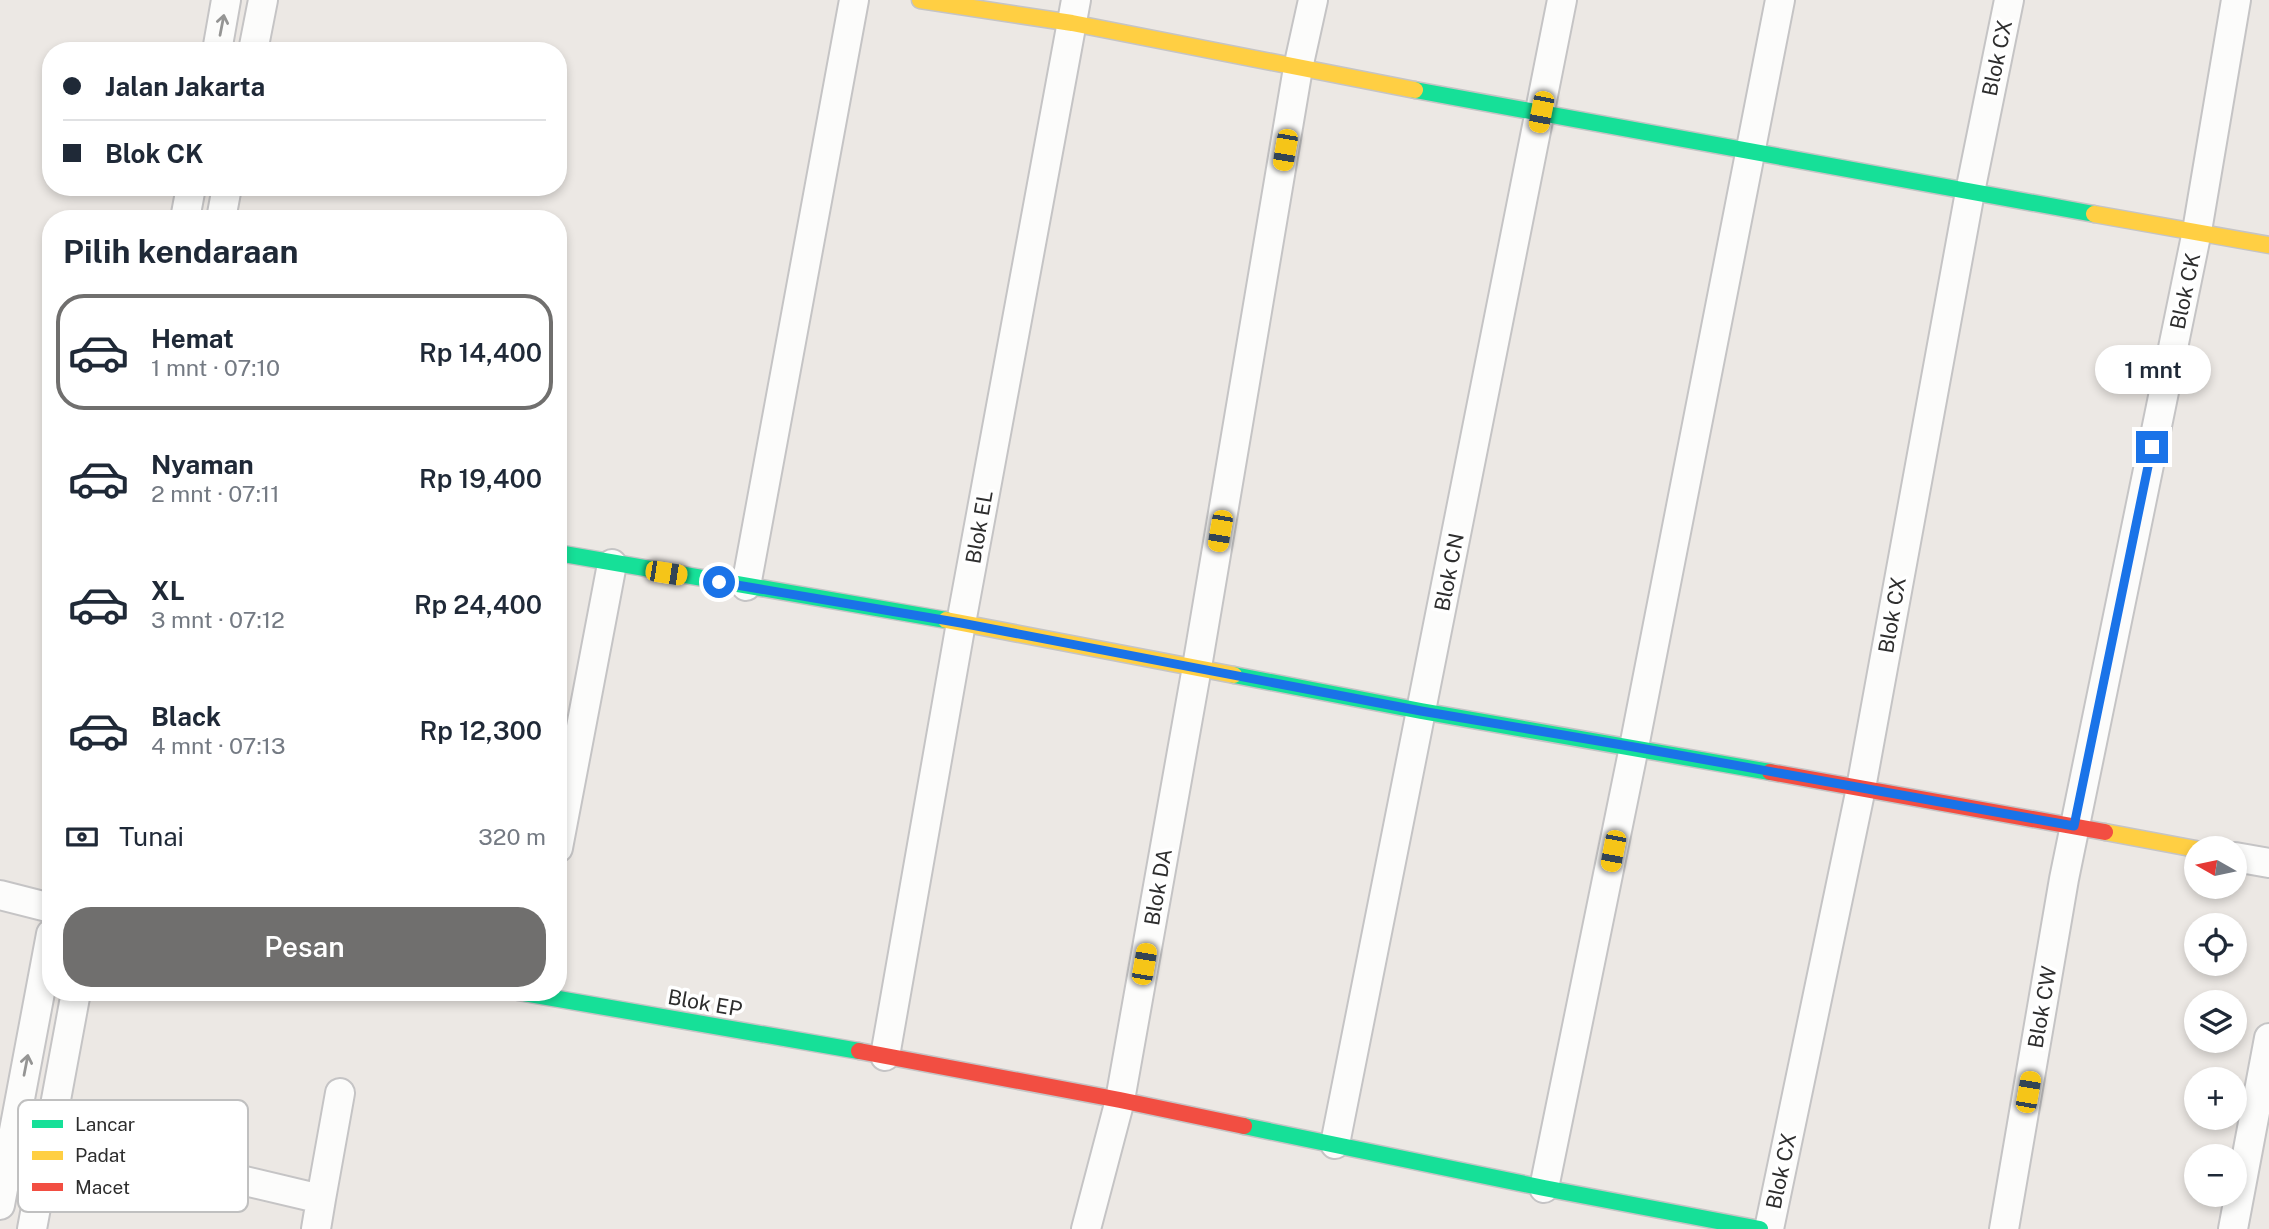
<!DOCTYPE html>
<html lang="id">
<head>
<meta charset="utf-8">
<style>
  body { margin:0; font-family:"Public Sans",sans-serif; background:#f6f6f7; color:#1f2937; height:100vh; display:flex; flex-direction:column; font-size:26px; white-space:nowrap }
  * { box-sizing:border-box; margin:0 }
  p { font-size:23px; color:#747a83 }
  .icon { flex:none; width:38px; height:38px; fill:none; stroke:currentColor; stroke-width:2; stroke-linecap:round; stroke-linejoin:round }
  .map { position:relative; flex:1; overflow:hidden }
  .details { position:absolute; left:42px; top:210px; width:525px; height:791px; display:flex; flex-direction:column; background:#fff; border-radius:28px; box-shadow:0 4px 10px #0003 }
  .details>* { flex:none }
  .banner { position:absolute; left:42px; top:42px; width:525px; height:154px; border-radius:28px; box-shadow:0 4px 10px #0003; display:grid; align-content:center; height:154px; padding:0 21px; background:#fff }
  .needle { width:46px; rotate:279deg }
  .controls { position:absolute; left:2184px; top:836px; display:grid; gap:14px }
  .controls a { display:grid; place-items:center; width:63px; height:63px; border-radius:50%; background:#fff; box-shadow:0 4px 10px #0003; font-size:35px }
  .end { position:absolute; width:32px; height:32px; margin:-16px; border:9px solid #1a73e8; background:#fff; box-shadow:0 0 0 4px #fff }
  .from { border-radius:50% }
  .bubble { position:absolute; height:49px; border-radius:24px; background:#fff; box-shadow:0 4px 10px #0003; font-size:23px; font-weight:600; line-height:49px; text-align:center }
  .car { position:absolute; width:21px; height:42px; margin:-21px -10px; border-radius:9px; box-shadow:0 0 5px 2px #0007; background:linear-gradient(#f5c518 24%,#345 0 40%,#f5c518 0 76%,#345 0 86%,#f5c518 0) }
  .banner b { display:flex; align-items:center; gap:24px; height:66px; font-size:26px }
  .banner b+b { border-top:2px solid #e0e1e3 }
  .banner i { width:18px; height:18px; background:#1f2937 }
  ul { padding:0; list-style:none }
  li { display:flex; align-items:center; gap:21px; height:116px; margin:0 14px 10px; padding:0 7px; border:4px solid transparent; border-radius:28px }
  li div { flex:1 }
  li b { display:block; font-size:26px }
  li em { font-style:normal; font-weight:600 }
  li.selected { border-color:#706f6e }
  li>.icon { width:63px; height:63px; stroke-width:1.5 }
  h2 { padding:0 21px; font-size:32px; line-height:84px }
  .pay { display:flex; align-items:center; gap:18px; height:77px; padding:0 21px; font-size:26px }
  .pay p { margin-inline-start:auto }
  .action { display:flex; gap:14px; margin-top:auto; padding:14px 21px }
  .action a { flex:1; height:80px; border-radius:28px; background:#706f6e; color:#fff; font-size:28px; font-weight:600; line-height:80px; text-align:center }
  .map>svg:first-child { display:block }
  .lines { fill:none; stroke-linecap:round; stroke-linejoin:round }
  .street-casing { stroke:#c5c4c5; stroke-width:32 }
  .fast-casing { stroke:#c5c4c5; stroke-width:19 }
  .slow-casing { stroke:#c5c4c5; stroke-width:19 }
  .jam-casing { stroke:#c5c4c5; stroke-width:19 }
  .street { stroke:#fcfcfb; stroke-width:28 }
  .fast { stroke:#16e098; stroke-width:16 }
  .slow { stroke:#ffcf43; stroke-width:16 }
  .jam { stroke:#f24e42; stroke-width:16 }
  .oneway { stroke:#959594 }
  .route { stroke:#1a73e8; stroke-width:9 }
  .labels { text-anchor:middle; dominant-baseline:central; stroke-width:7; stroke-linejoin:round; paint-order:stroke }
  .street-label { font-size:21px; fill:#2e2e2e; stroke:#fff }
  .key { fill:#fff; stroke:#c0c0c0; stroke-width:2 }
  .key-label { font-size:19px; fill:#2e2e2e }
</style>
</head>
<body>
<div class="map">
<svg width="2269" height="1229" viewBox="0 0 2269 1229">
  <rect width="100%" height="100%" fill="#ece8e4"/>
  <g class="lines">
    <g class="street-casing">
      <path id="street" d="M217,51L226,0
        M253,51L263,0
        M185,219L191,187
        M221,219L227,187
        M746,586L854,0
        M558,848L612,564
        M2235,857L2269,863
        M0,895L51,908
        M885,1056L961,623L1076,0
        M12,1139L186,1167L321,1199L316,1229
        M1335,1144L1562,0
        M1544,1188L1634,747L1780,0
        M321,1199L340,1093
        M0,1205L51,934
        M32,1229L76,992
        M1086,1229L1120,1100L1197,667L1298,68L1313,0
        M1769,1229L1861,788L1970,192L2009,0
        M2004,1229L2064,879L2197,231L2236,0
        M2233,1229L2269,1038"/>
    </g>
    <g class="fast-casing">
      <path id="fast" d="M1415,90L2094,214
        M558,553L946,620
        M1234,675L1421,711L1770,772
        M518,992L859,1051
        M1244,1126L1544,1188L1760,1229"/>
    </g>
    <g class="slow-casing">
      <path id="slow" d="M920,0L1072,23L1415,90
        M2094,214L2269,245
        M946,620L1234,675
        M2105,832L2196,849"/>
    </g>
    <g class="jam-casing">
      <path id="jam" d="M1770,772L2105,832
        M859,1051L1120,1100L1244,1126"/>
    </g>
    <use href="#street" class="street"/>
    <use href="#fast" class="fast"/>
    <use href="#slow" class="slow"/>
    <use href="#jam" class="jam"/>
  </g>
  <defs><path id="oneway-shaft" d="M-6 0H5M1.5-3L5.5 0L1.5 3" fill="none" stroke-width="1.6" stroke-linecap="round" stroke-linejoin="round" transform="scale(1.75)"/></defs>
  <g class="oneway">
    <use href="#oneway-shaft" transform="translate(222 25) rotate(-79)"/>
    <use href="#oneway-shaft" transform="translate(26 1065) rotate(-79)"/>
  </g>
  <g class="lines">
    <path class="route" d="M719,582L961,623L1421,711L1634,747L2074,826L2152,447"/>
  </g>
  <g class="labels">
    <g class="street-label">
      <text transform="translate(1997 58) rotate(-78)">Blok CX</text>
      <text transform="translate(2185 291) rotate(-78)">Blok CK</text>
      <text transform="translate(979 527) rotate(-80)">Blok EL</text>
      <text transform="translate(1449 572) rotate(-79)">Blok CN</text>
      <text transform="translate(1892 615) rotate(-80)">Blok CX</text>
      <text transform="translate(1158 887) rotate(-80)">Blok DA</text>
      <text transform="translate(705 1003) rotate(10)">Blok EP</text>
      <text transform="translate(2042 1007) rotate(-80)">Blok CW</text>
      <text transform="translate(1781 1171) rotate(-78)">Blok CX</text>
    </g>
  </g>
  <rect x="18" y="1100" width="230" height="112" rx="10" class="key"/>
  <rect x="32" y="1120" width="31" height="8" fill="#16e098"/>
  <rect x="32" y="1151" width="31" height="9" fill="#ffcf43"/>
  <rect x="32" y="1183" width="31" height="8" fill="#f24e42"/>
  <g class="key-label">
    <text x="75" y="1131">Lancar</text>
    <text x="75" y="1162">Padat</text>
    <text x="75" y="1194">Macet</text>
  </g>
</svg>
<div class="controls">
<a><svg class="needle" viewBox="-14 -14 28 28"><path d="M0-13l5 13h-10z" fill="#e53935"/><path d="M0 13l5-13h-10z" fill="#747a83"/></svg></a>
<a><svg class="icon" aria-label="locate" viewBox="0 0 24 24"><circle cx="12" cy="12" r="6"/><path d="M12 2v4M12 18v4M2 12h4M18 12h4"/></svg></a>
<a><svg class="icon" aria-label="layers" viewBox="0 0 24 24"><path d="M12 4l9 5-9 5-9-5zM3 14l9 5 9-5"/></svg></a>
<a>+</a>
<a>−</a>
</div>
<i class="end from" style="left:719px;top:582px"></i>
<i class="end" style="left:2152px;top:447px"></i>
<div class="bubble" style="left:2095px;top:345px;width:116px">1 mnt</div>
<i class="car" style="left:1541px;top:112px;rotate:191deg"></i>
<i class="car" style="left:1285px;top:150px;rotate:190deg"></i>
<i class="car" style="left:1220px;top:531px;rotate:190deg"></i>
<i class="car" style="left:666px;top:573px;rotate:99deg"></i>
<i class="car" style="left:1613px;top:851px;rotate:191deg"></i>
<i class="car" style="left:1144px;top:964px;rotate:10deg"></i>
<i class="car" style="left:2028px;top:1092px;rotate:10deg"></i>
<div class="banner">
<b><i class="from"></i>Jalan Jakarta</b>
<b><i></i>Blok CK</b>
</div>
<section class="details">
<h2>Pilih kendaraan</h2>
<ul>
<li class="selected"><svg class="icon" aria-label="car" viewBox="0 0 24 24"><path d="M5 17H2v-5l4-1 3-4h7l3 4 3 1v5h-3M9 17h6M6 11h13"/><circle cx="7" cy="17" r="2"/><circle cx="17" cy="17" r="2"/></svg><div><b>Hemat</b><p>1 mnt · 07:10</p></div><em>Rp 14,400</em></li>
<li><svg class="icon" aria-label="car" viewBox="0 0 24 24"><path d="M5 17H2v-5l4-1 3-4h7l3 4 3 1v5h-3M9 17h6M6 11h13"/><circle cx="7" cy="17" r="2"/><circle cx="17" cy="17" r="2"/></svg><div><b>Nyaman</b><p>2 mnt · 07:11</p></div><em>Rp 19,400</em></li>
<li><svg class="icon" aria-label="car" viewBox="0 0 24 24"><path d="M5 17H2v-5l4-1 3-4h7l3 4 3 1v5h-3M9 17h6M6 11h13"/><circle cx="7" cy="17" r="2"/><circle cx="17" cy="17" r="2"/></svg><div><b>XL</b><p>3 mnt · 07:12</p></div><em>Rp 24,400</em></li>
<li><svg class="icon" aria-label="car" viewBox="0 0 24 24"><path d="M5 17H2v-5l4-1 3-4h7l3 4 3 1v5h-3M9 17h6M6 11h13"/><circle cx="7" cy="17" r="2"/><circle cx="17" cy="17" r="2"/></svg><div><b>Black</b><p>4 mnt · 07:13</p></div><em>Rp 12,300</em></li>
</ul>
<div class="pay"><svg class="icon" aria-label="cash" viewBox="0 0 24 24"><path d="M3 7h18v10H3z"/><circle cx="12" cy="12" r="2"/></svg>Tunai<p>320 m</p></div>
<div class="action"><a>Pesan</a></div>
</section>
</div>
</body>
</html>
